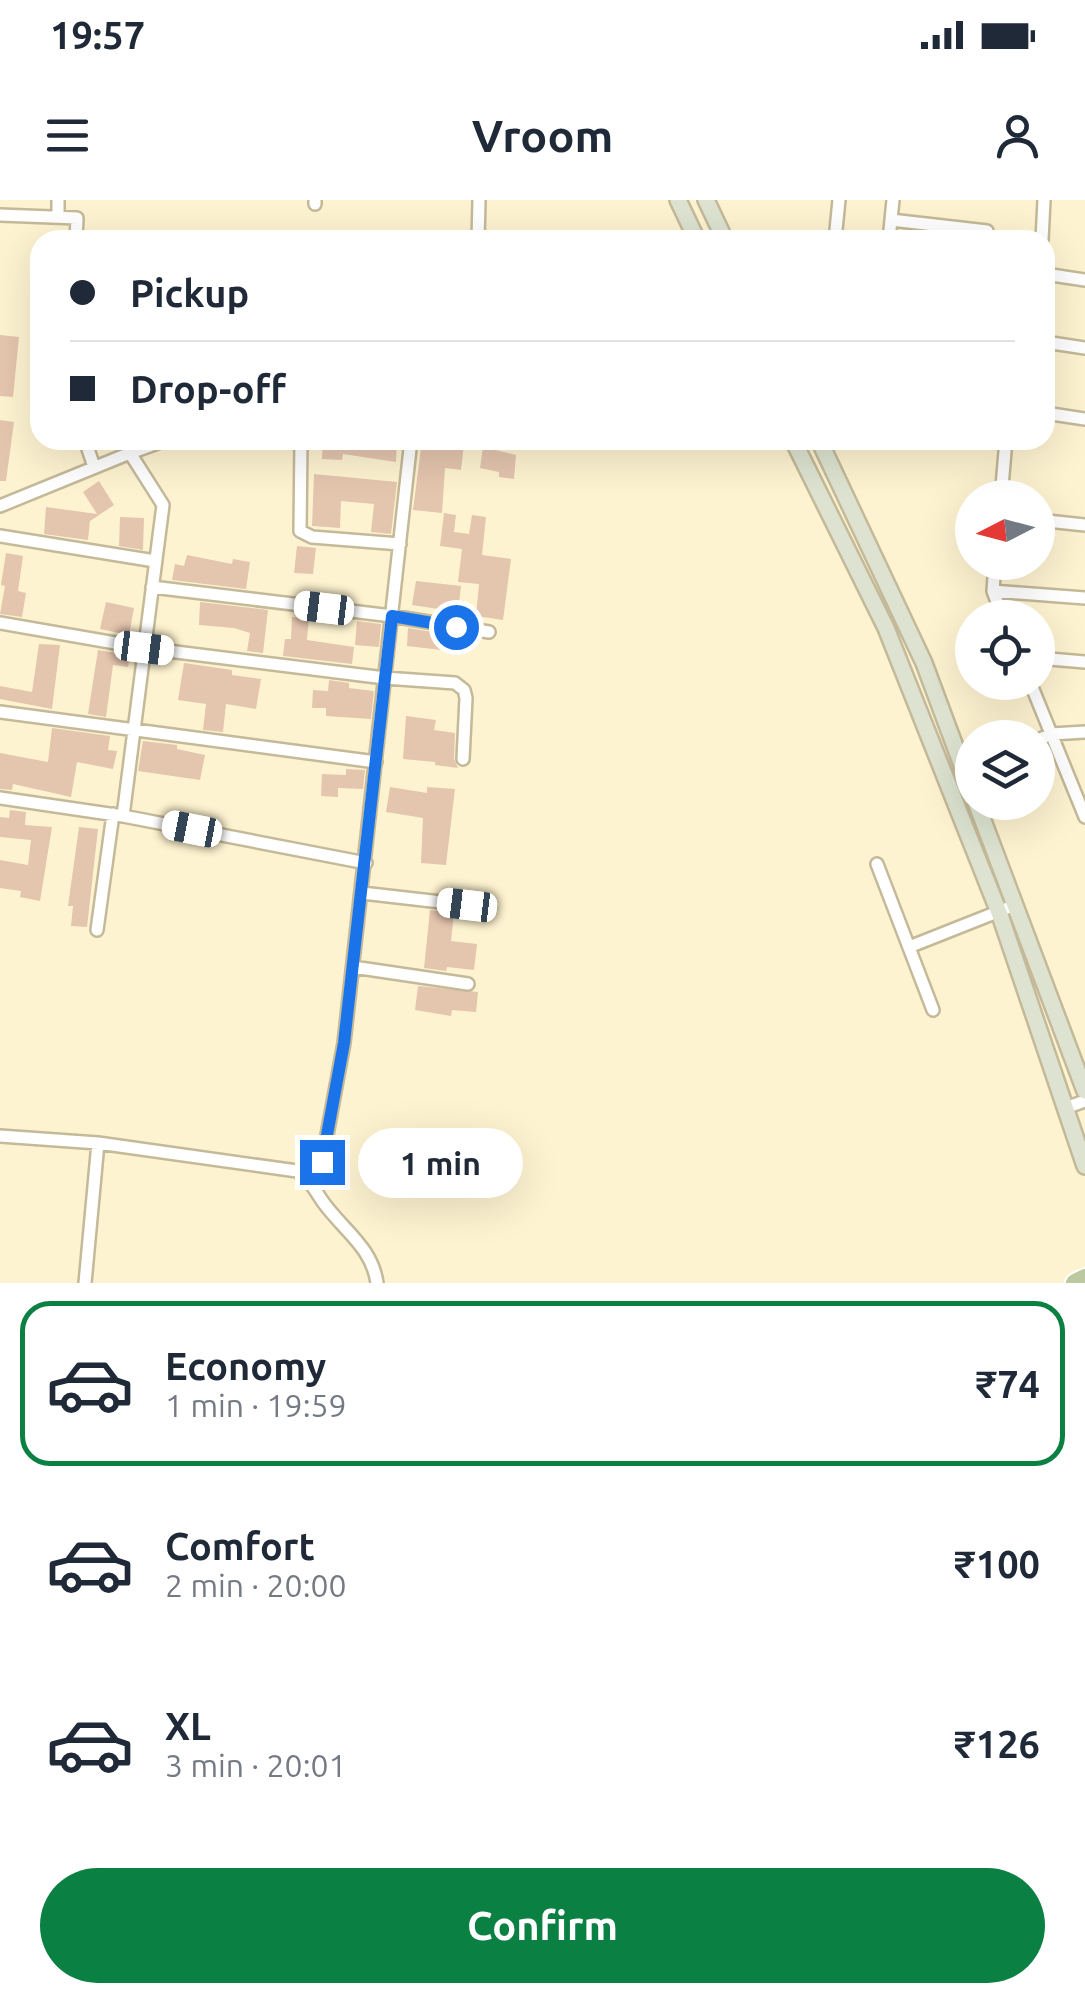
<!DOCTYPE html>
<html lang="en">
<head>
<meta charset="utf-8">
<style>
  body { margin:0; font-family:Ubuntu,sans-serif; background:#f2f2f3; color:#1f2937; height:100vh; display:flex; flex-direction:column; font-size:38px; white-space:nowrap }
  * { box-sizing:border-box; margin:0 }
  p { font-size:32px; color:#747a83 }
  .icon { flex:none; width:55px; height:55px; fill:none; stroke:currentColor; stroke-width:2; stroke-linecap:round; stroke-linejoin:round }
  .map { position:relative; height:1083px; overflow:hidden }
  .side { display:flex; flex-direction:column; background:#fff; flex:1 }
  .side>* { flex:none }
  .top-card { position:absolute; left:30px; top:30px; width:1025px; height:220px; border-radius:30px; box-shadow:0 10px 40px #0002; display:grid; align-content:center; height:220px; padding:0 40px; background:#fff }
  .needle { width:65px; rotate:264deg }
  .tools { position:absolute; left:955px; top:280px; display:grid; gap:20px }
  .tools a { display:grid; place-items:center; width:100px; height:100px; border-radius:50%; background:#fff; box-shadow:0 10px 40px #0002; font-size:50px }
  .end { position:absolute; width:45px; height:45px; margin:-22px; border:12px solid #1a73e8; background:#fff; box-shadow:0 0 0 5px #fff }
  .from { border-radius:50% }
  .bubble { position:absolute; height:70px; border-radius:35px; background:#fff; box-shadow:0 10px 40px #0002; font-size:32px; font-weight:700; line-height:70px; text-align:center }
  .car { position:absolute; width:30px; height:60px; margin:-30px -15px; border-radius:12px; box-shadow:0 0 8px 2px #0007; background:linear-gradient(#fff 24%,#345 0 40%,#fff 0 76%,#345 0 86%,#fff 0) }
  .top-card b { display:flex; align-items:center; gap:35px; height:95px; font-size:38px }
  .top-card b+b { border-top:2px solid #e0e1e3 }
  .top-card i { width:25px; height:25px; background:#1f2937 }
  ul { padding:18px 0 0; list-style:none }
  li { display:flex; align-items:center; gap:30px; height:165px; margin:0 20px 15px; padding:0 20px; border:5px solid transparent; border-radius:30px }
  li div { flex:1 }
  li b { display:block; font-size:38px }
  li em { font-style:normal; font-weight:700 }
  li.on { border-color:#0b8043 }
  li>.icon { width:90px; height:90px; stroke-width:1.5 }
  .cta { display:flex; gap:20px; margin-top:auto; padding:20px 40px }
  .cta a { flex:1; height:115px; border-radius:60px; background:#0b8043; color:#fff; font-size:40px; font-weight:700; line-height:115px; text-align:center }
  .status { display:flex; justify-content:space-between; align-items:center; height:70px; padding:0 50px; background:#fff; direction:ltr }
  .status svg { height:28px; fill:currentColor }
  header { display:flex; justify-content:space-between; align-items:center; height:130px; padding:0 40px; background:#fff; font-size:45px; font-weight:700 }
  .map>svg:first-child { display:block }
  .building { fill:#e4c5ae }
  .lines { fill:none; stroke-linecap:round; stroke-linejoin:round }
  .street-casing { stroke:#c4b998; stroke-width:16 }
  .secondary-casing { stroke:#c4b998; stroke-width:20 }
  .primary-casing { stroke:#fff; stroke-width:22 }
  .street { stroke:#fff; stroke-width:11 }
  .secondary { stroke:#dde3d0; stroke-width:15 }
  .primary { stroke:#bbc8a0; stroke-width:18 }
  .route { stroke:#1a73e8; stroke-width:12 }
</style>
</head>
<body>
<div class="status"><b>19:57</b><svg viewBox="0 0 49 12"><path d="M0 12V9h3v3zM5 12V6h3v6zM10 12V3h3v9zM15 12V0h3v12zM26 1h20v11H26zM47 4h2v5h-2z"/></svg></div>
<header><svg class="icon" aria-label="menu" viewBox="0 0 24 24"><path d="M4 6h16M4 12h16M4 18h16"/></svg>Vroom<svg class="icon" aria-label="person" viewBox="0 0 24 24"><circle cx="12" cy="8" r="4"/><path d="M4 21q1-7 8-7t8 7"/></svg></header>
<div class="map">
<svg width="1085" height="1083" viewBox="0 0 1085 1083">
  <rect width="100%" height="100%" fill="#fef3d0"/>
  <path class="building" d="M0,135L19,137L13,197L0,196Z
    M0,220L14,222L6,281H0Z
    M323,240H397L396,262L343,254L342,260L322,259Z
    M422,240L464,244L461,270L445,268L442,313L413,310Z
    M483,247L516,255L514,279L499,277V272L480,268Z
    M314,274L397,282L391,334L371,332L374,304L341,301L340,328L312,326Z
    M99,281L114,305L90,321L88,340L44,334L46,307L97,314L83,292Z
    M444,313L456,315L454,332L469,334L472,315L486,317L482,355L511,359L503,420L476,416L479,384L458,382L462,349L440,346Z
    M120,317L144,318L143,350L119,346Z
    M297,346L316,348L313,374L294,373Z
    M6,353L23,356L18,391L26,393L22,417L0,414L5,386L1,385Z
    M187,355L232,364L233,359L250,362L246,389L172,380L175,364L184,366Z
    M416,381L461,386L458,412L412,405Z
    M106,402L134,408L129,435L100,429Z
    M200,402L268,410L263,453L247,451L250,433L234,428L199,425Z
    M292,417L309,418L307,440L354,447L352,464L283,456L285,439H291Z
    M357,421L381,424L379,447L355,445Z
    M408,428L452,435L450,451L407,446Z
    M39,444L60,445L52,509L0,499V486L32,492Z
    M98,450L130,455L128,467L113,465L106,517L88,514Z
    M184,463L232,470V475L261,479L256,509L226,504L223,532L203,530L206,504L178,500Z
    M329,480L349,483V488L374,491L371,519L326,516V508H312L313,490L328,491Z
    M406,516L436,520L434,530L455,533L454,559L458,568L435,565V562L403,559Z
    M52,528L110,536L108,550L117,551L113,569L77,562L71,597L13,584L12,590L0,589V553L48,562Z
    M143,541L177,545V549L205,555L200,580L138,571Z
    M346,569L365,570L363,589L338,588V597L321,596L322,574L346,575Z
    M390,587L427,593V587L455,589L446,665L421,663L423,618L386,612Z
    M10,610L26,612L25,625L52,627L40,701L20,697L21,691L0,688V660L28,665L31,640L0,637V617L9,618Z
    M79,627L98,629L87,727L71,726L73,706H68Z
    M430,710L454,713L451,741L477,744L474,770L447,767L446,771L424,768Z
    M418,786L478,792L476,812L452,810L451,816L415,810Z"/>
  <g class="lines">
    <g class="street-casing">
      <path id="street" d="M58,0V17
        M315,4V0
        M0,15L77,18L76,39L80,40
        M891,20L987,31
        M478,40L479,0
        M835,40L839,0
        M889,40L893,0
        M1042,40L1044,0
        M1045,74L1085,80
        M1045,142L1085,148
        M1045,213L1085,219
        M85,240L94,267
        M301,240L300,331L312,337L400,344
        M130,253L166,240
        M1001,298L1006,240
        M0,306L130,253L163,305L123,616L0,598
        M1038,320L1085,325
        M0,336L155,361
        M995,362L993,391L1003,418
        M152,387L392,416L489,432
        M993,391L1085,398
        M0,423L144,448L385,478L455,483L464,490L466,498L463,559
        M1038,458L1085,462
        M1030,482L1085,617
        M0,512L376,562
        M1038,540L1051,534L1085,532
        M123,616L366,663
        M877,664L933,810
        M362,693L467,705
        M97,730L113,614
        M909,747L1015,705
        M353,767L468,784
        M1065,908L1085,901
        M0,936L98,943L297,971C311,981 314,989 323,1002C343,1030 372,1047 377,1083
        M313,982L322,962L344,843L411,240
        M85,1083L98,943"/>
    </g>
    <g class="secondary-casing">
      <path id="secondary" d="M678,0L697,40
        M706,0L725,40
        M793,240L886,428L1000,715L1085,966
        M819,240L924,463L972,592
        M976,602L1085,891"/>
    </g>
    <g class="primary-casing">
      <path id="primary" d="M1075,1083L1085,1078"/>
    </g>
    <use href="#street" class="street"/>
    <use href="#secondary" class="secondary"/>
    <use href="#primary" class="primary"/>
  </g>
  <g class="lines">
    <path class="route" d="M322,962L344,843L392,416L456,427"/>
  </g>
</svg>
<div class="tools">
<a><svg class="needle" viewBox="-14 -14 28 28"><path d="M0-13l5 13h-10z" fill="#e53935"/><path d="M0 13l5-13h-10z" fill="#747a83"/></svg></a>
<a><svg class="icon" aria-label="locate" viewBox="0 0 24 24"><circle cx="12" cy="12" r="6"/><path d="M12 2v4M12 18v4M2 12h4M18 12h4"/></svg></a>
<a><svg class="icon" aria-label="layers" viewBox="0 0 24 24"><path d="M12 4l9 5-9 5-9-5zM3 14l9 5 9-5"/></svg></a>
</div>
<i class="end from" style="left:456px;top:427px"></i>
<i class="end" style="left:322px;top:962px"></i>
<div class="bubble" style="left:358px;top:928px;width:165px">1 min</div>
<i class="car" style="left:324px;top:408px;rotate:277deg"></i>
<i class="car" style="left:144px;top:448px;rotate:97deg"></i>
<i class="car" style="left:192px;top:629px;rotate:281deg"></i>
<i class="car" style="left:467px;top:705px;rotate:277deg"></i>
<div class="top-card">
<b><i class="from"></i>Pickup</b>
<b><i></i>Drop-off</b>
</div>
</div>
<section class="side">
<ul>
<li class="on"><svg class="icon" aria-label="car" viewBox="0 0 24 24"><path d="M5 17H2v-5l4-1 3-4h7l3 4 3 1v5h-3M9 17h6M6 11h13"/><circle cx="7" cy="17" r="2"/><circle cx="17" cy="17" r="2"/></svg><div><b>Economy</b><p>1 min · 19:59</p></div><em>₹74</em></li>
<li><svg class="icon" aria-label="car" viewBox="0 0 24 24"><path d="M5 17H2v-5l4-1 3-4h7l3 4 3 1v5h-3M9 17h6M6 11h13"/><circle cx="7" cy="17" r="2"/><circle cx="17" cy="17" r="2"/></svg><div><b>Comfort</b><p>2 min · 20:00</p></div><em>₹100</em></li>
<li><svg class="icon" aria-label="car" viewBox="0 0 24 24"><path d="M5 17H2v-5l4-1 3-4h7l3 4 3 1v5h-3M9 17h6M6 11h13"/><circle cx="7" cy="17" r="2"/><circle cx="17" cy="17" r="2"/></svg><div><b>XL</b><p>3 min · 20:01</p></div><em>₹126</em></li>
</ul>
<div class="cta"><a>Confirm</a></div>
</section>
</body>
</html>
